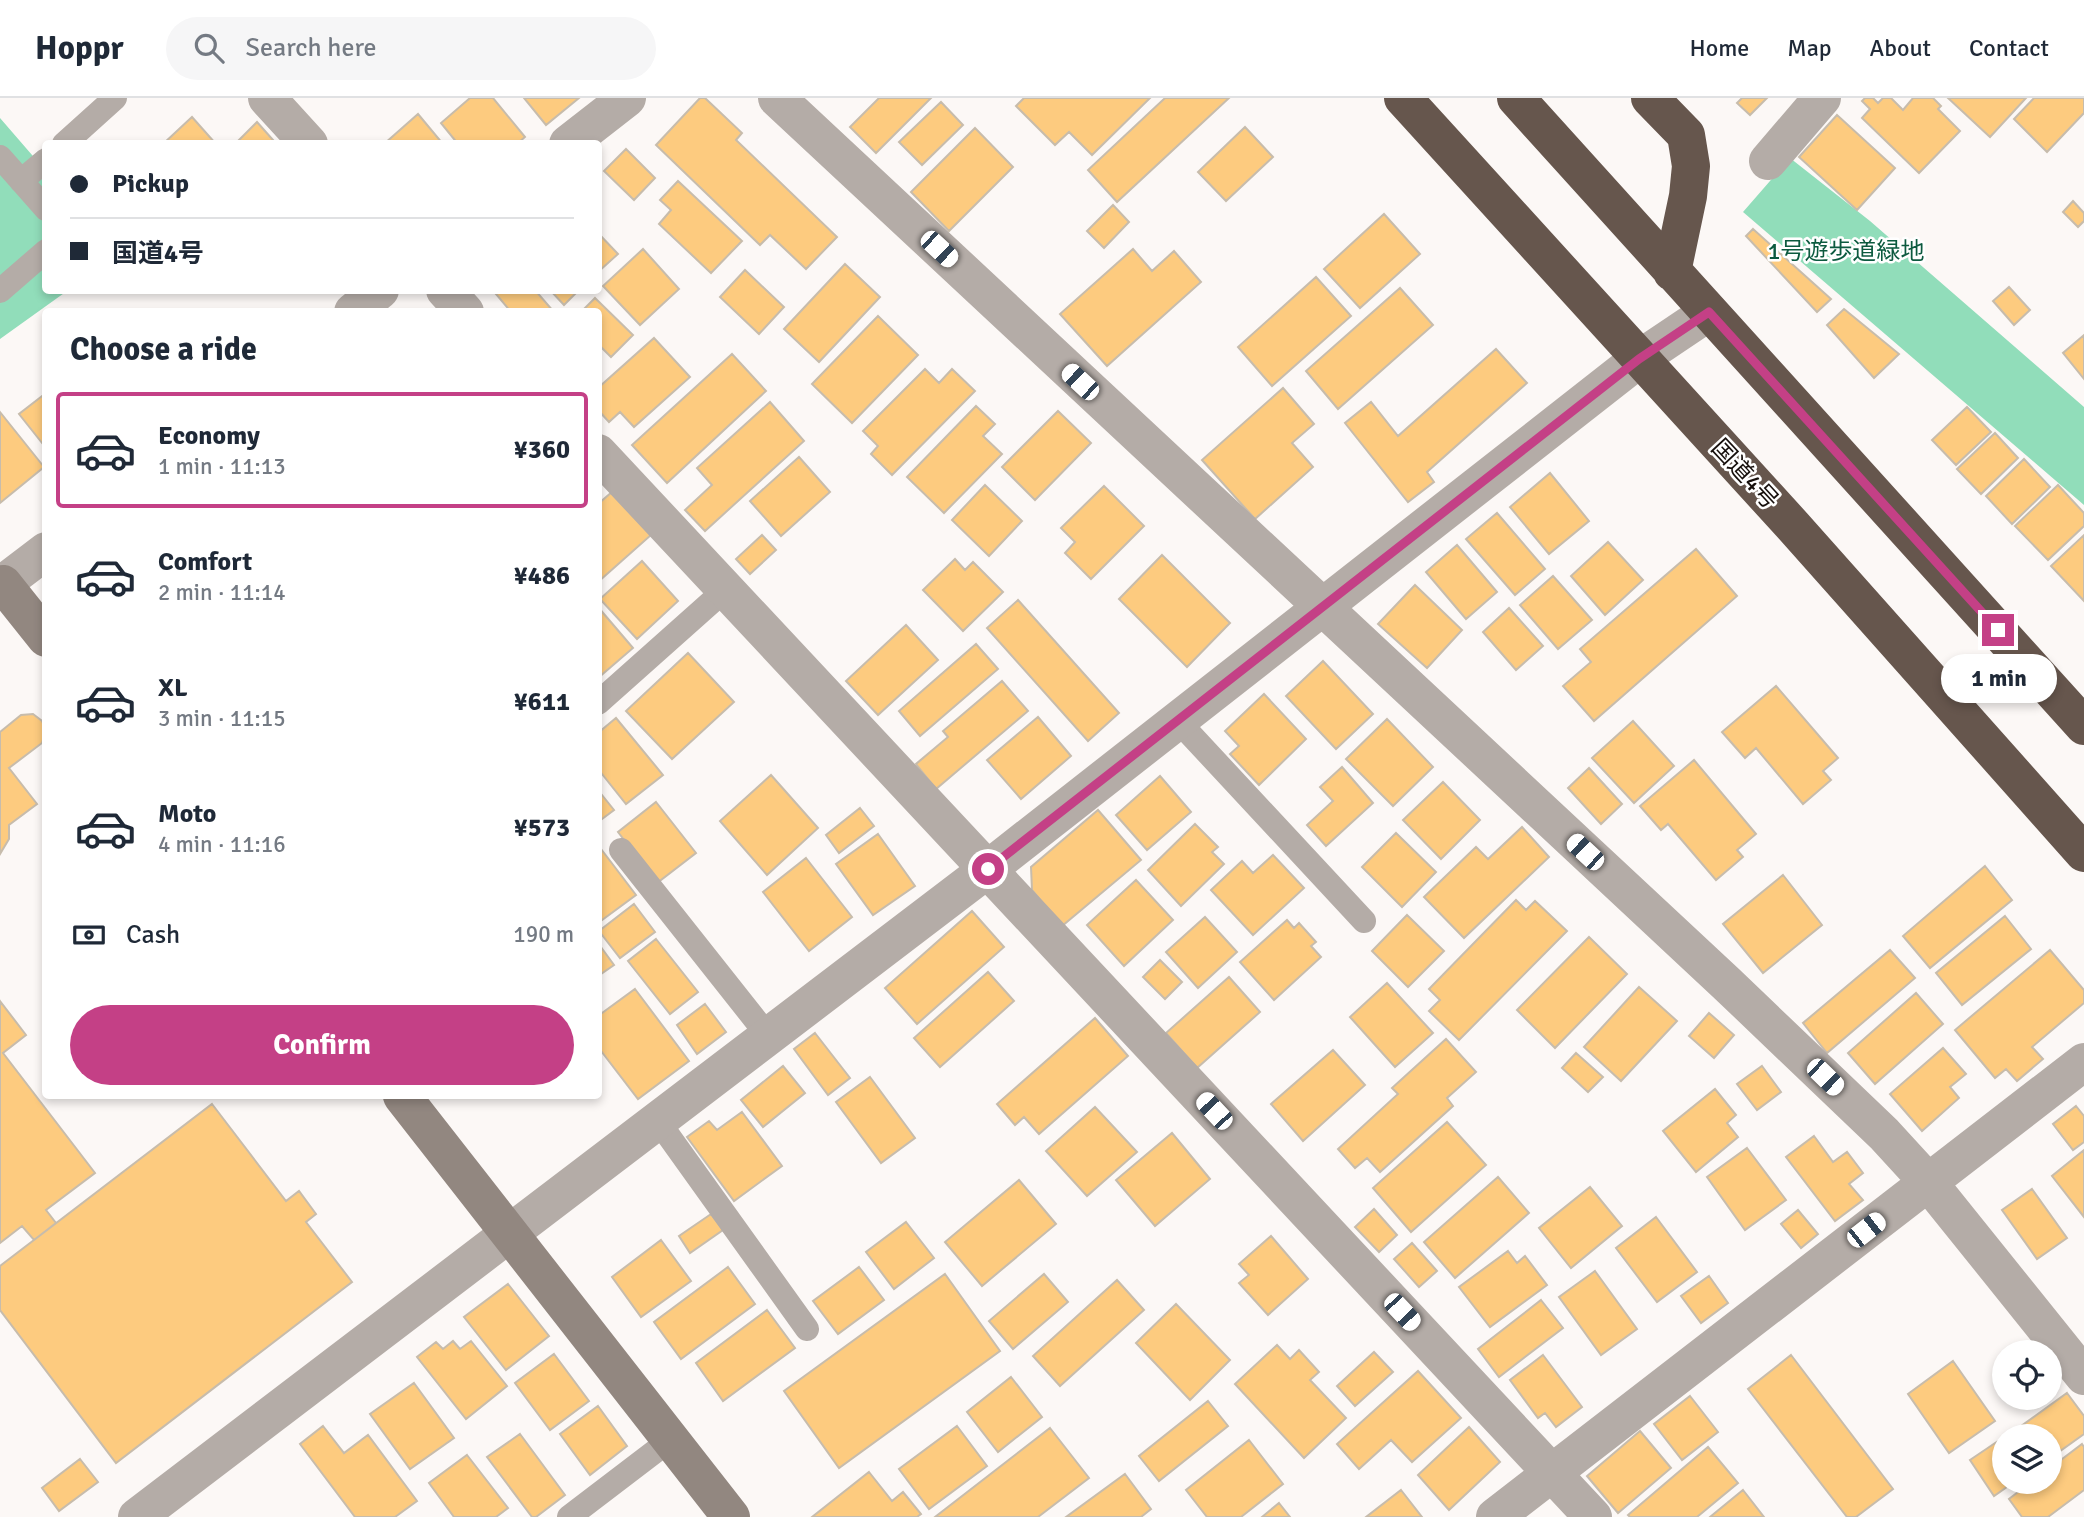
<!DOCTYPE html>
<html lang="en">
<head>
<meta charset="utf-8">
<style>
  body { margin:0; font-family:Signika,"Noto Sans JP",sans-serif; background:#f6f6f7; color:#1f2937; height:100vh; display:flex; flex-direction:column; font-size:26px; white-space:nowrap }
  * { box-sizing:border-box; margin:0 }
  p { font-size:23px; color:#747a83 }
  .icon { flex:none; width:38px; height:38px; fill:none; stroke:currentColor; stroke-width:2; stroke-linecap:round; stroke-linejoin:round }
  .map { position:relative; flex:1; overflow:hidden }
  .sheet { position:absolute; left:42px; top:210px; width:560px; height:791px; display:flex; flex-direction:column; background:#fff; border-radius:7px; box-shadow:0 4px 10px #0003 }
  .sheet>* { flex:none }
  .hud { position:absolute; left:42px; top:42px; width:560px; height:154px; border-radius:7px; box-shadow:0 4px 10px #0003; display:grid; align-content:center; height:154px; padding:0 28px; background:#fff }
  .fabs { position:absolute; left:1992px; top:1242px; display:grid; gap:14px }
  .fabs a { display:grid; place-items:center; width:70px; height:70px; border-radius:50%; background:#fff; box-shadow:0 4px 10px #0003; font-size:35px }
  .end { position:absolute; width:32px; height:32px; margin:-16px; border:9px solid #c44086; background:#fff; box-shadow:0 0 0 4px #fff }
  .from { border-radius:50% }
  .bubble { position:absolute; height:49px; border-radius:24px; background:#fff; box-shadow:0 4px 10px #0003; font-size:23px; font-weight:800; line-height:49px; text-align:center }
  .car { position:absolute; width:21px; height:42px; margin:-21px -10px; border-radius:9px; box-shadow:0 0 5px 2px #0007; background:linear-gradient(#fff 24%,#345 0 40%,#fff 0 76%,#345 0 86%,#fff 0) }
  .hud b { display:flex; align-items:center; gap:24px; height:66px; font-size:26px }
  .hud b+b { border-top:2px solid #e0e1e3 }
  .hud i { width:18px; height:18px; background:#1f2937 }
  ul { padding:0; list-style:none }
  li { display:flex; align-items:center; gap:21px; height:116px; margin:0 14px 10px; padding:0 14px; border:4px solid transparent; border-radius:7px }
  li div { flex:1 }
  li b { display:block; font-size:26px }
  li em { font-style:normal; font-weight:800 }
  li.current { border-color:#c44086 }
  li>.icon { width:63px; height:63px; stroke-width:1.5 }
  h2 { padding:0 28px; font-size:32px; line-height:84px }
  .pay { display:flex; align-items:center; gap:18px; height:77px; padding:0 28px; font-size:26px }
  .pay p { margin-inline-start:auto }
  .button { display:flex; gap:14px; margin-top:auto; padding:14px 28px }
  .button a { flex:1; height:80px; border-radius:42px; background:#c44086; color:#fff; font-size:28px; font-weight:800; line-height:80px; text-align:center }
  header { display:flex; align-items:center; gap:42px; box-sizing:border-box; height:98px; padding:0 35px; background:#fff; border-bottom:2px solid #e0e1e3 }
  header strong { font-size:33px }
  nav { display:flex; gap:38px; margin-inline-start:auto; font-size:24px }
  .search { width:490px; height:63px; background:#f6f6f7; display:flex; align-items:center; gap:18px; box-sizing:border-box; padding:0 24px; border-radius:38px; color:#747a83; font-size:26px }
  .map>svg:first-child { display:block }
  .green { fill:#91ddba }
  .building { fill:#fdcb7f; stroke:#c7bcac; stroke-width:2 }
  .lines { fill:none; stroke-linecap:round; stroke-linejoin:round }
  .lane { stroke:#b4aca7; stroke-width:24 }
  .street { stroke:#b4aca7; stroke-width:38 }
  .secondary { stroke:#928780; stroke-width:38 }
  .highway { stroke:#66564d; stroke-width:38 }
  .route { stroke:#c44086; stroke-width:9 }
  .labels { text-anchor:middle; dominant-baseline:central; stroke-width:5; stroke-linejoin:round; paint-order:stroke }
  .park-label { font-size:24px; fill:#0c5a3f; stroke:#fff }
  .street-label { font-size:24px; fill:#160f0c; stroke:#fff }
</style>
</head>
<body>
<header>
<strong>Hoppr</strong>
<div class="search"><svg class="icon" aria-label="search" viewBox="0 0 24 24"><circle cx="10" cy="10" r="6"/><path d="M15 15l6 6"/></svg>Search here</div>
<nav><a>Home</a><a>Map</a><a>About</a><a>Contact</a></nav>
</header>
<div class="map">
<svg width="2084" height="1419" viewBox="0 0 2084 1419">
  <rect width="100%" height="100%" fill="#fcf8f6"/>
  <path class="green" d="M0,20L45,72L46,192L67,193L0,241Z
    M1790,60L1870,123L2084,309V407L1743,114Z"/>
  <path class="building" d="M470,0H493L525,39L517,46H458L441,25Z
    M524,0H579L546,27Z
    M700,0H705L742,35L736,42L837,139L806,171L770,137L760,147L656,47Z
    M879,0H931L876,55L850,29Z
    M1024,0H1150L1092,57L1069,34L1055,47L1016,8Z
    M1165,0H1229L1117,104L1088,72Z
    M1742,0H1767L1750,17L1737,5Z
    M1865,0H1873L1878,5L1883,0H1891L1903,12L1913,0H1933L1941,8L1938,11L1960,33L1919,75L1862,20L1870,11L1862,3Z
    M1948,0H2026L1990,39Z
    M2034,0H2084V15L2047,54L2014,21Z
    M941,4L963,27L922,67L899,44Z
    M418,16L443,46H384Z
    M1837,17L1895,70L1857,112L1799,59Z
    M192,19L216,46H163Z
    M257,24L273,42L269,46H235Z
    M1245,29L1273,59L1226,103L1198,74Z
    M975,30L1013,69L949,133L911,94Z
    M626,51L655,80L634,102L604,73Z
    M678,83L742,143L711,175L659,126L671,112L660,102Z
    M2073,103L2084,115V123L2078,129L2063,114Z
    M1113,107L1129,124L1104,150L1087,133Z
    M1384,116L1420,156L1360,210L1324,171Z
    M1753,131L1831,201L1817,214L1746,138Z
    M598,135L618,156L598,174Z
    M643,151L679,191L640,227L603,188Z
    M1133,151L1152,173L1174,153L1201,184L1107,268L1060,216Z
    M845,166L880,199L819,264L784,231Z
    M745,172L784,209L759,236L720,199Z
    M1316,179L1351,218L1272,288L1238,249Z
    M2009,189L2030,212L2014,227L1993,203Z
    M1400,190L1433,227L1338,311L1306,273Z
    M500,192H535L554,214H511L496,196Z
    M550,192H579L564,207Z
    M595,200L633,237L611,259L598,246V214H581Z
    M1844,211L1899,256L1874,280L1827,227Z
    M878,218L918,257L852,325L812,286Z
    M2084,237V281L2063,255Z
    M654,240L690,279L634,329L620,314L609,324L598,312V290Z
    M1496,251L1527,285L1427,374L1434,384L1408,404L1345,325L1371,304L1398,338Z
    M732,256L766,293L667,385L632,347Z
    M925,271L939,285L952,271L975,293L892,377L871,356L878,348L863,333Z
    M1283,290L1314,326L1292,345L1313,369L1255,421L1202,362Z
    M46,295V350L19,316Z
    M770,304L804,343L705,433L685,412L712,387L697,370Z
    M976,308L995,326L983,338L1002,356L944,415L907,379Z
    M1967,309L1991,334L1956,367L1932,342Z
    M1058,313L1091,345L1035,402L1002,369Z
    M0,314L44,369L0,405Z
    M1995,335L2018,360L1981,396L1957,371Z
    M799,359L830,394L781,438L750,403Z
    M2024,361L2050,389L2012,426L1986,398Z
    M1550,375L1589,423L1549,456L1510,409Z
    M985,387L1022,423L989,458L952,422Z
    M2058,387L2084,415V428L2048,462L2015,428Z
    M1104,388L1144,428L1091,481L1065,455L1075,444L1061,430Z
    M612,394L651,437L598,484V406Z
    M1497,415L1545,471L1515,497L1466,441Z
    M762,437L776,452L750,476L736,461Z
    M2084,437V503L2051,468Z
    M1608,444L1643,482L1605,517L1571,478Z
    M1457,447L1497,494L1466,521L1426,474Z
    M1696,451L1737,498L1594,623L1563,588L1591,564L1580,551Z
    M1162,457L1230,525L1187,569L1119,501Z
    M955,461L965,472L973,464L1003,494L963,533L923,492Z
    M642,463L678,503L637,541L600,501Z
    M1553,478L1592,522L1558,551L1520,507Z
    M1415,487L1462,532L1427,570L1378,526Z
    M1018,502L1119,615L1088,643L987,530Z
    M598,509L633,550L598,580Z
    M1509,510L1543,548L1516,572L1483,534Z
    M906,527L938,562L878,617L846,583Z
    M976,546L998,571L920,638L899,613Z
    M688,555L734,604L672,661L626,613Z
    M1323,563L1373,616L1336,651L1286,598Z
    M1002,583L1028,613L936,691L916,666L948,639L943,633Z
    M1776,588L1838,660L1823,673L1831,682L1803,706L1756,650L1745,660L1722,634Z
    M1264,596L1306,641L1259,687L1230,656L1239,648L1225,633Z
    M33,616L42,623L46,632L42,645L9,670L37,706L9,727V741L0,756V634L21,617Z
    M1038,619L1071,658L1021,701L987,662Z
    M616,620L663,677L626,706L598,671V635Z
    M1387,621L1433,669L1393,708L1346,661Z
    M1633,623L1674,668L1634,705L1592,660Z
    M1694,662L1756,736L1737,752L1743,759L1716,782L1668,726L1661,732L1640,708Z
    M1342,669L1373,705L1326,748L1307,727L1333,703L1320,689Z
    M1589,670L1622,706L1601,726L1568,690Z
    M771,677L818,730L767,777L720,723Z
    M1160,678L1191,714L1147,752L1116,717Z
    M1443,684L1480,722L1441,761L1403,722Z
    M598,692L614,712L598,724Z
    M656,704L696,755L657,785L618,734Z
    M860,710L874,728L839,755L826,737Z
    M1098,712L1141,762L1062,828L1032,792L1031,769Z
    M1195,726L1218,749L1212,754L1224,766L1181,808L1148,772Z
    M1522,729L1549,759L1464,840L1424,799L1476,749L1488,761Z
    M1396,735L1436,774L1402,809L1362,769Z
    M878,736L915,788L873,817L836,766Z
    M598,747L636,797L598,825Z
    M1273,757L1304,790L1253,837L1211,792L1242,763L1253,775Z
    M806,760L852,819L809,853L763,794Z
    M1985,768L2012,802L1930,870L1903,838Z
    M1783,777L1822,827L1763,875L1723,826Z
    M1136,782L1173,822L1124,868L1087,827Z
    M1516,802L1526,812L1535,803L1567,833L1459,942L1429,913L1440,902L1429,891Z
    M634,806L655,834L620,860L599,833Z
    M972,813L1004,849L917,926L885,890Z
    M1407,817L1444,853L1408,889L1372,853Z
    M2005,818L2031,851L1962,907L1936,875Z
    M1205,819L1237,854L1198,890L1166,854Z
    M1287,822L1294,830L1299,825L1316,844L1311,848L1321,859L1274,902L1240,864Z
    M1589,839L1627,876L1555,950L1517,912Z
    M656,841L698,894L670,916L628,863Z
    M598,845L614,867L598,878Z
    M1890,852L1915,880L1827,955L1803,925Z
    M2050,852L2084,892V905L2032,949L2043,961L2017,983L2006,971L1995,980L1955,932Z
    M1160,862L1182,884L1165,901L1143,879Z
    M988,874L1014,903L940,969L914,940Z
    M1229,879L1260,914L1197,970L1166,935Z
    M1387,885L1433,935L1395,969L1350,919Z
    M1639,889L1677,923L1621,983L1584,949Z
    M635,891L689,963L638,1001L598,949V918Z
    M1916,895L1943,926L1875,986L1848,955Z
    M0,903L26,937L3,955L95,1075L46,1112L56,1125L34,1142L22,1128L0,1145Z
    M705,906L726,934L697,956L677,927Z
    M1709,915L1734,937L1714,960L1689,938Z
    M1095,920L1128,958L1039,1036L1024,1019L1015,1027L997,1006Z
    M815,935L850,980L828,997L794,951Z
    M1446,941L1476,974L1447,1000L1453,1008L1380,1074L1367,1060L1355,1070L1338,1051L1398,996L1392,990Z
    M1943,950L1966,976L1950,989L1959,1000L1922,1033L1890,996Z
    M1333,952L1365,987L1303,1043L1271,1006Z
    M1576,955L1603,979L1588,994L1562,970Z
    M783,968L805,995L763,1029L741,1002Z
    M1762,968L1781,994L1757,1012L1737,986Z
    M870,979L915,1040L881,1065L836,1004Z
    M1715,991L1736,1017L1727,1025L1738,1039L1696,1074L1663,1033Z
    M212,1006L286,1103L299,1093L316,1116L306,1124L352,1184L116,1365L0,1212V1168Z
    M2076,1008L2084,1018V1044L2073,1052L2053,1026Z
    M1095,1009L1137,1054L1087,1098L1046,1053Z
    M742,1014L782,1068L734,1103L687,1039L709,1023L717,1032Z
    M1447,1024L1486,1067L1411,1134L1373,1090Z
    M1172,1035L1210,1081L1155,1128L1116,1082Z
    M1814,1038L1833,1064L1847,1054L1863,1075L1849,1086L1863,1102L1835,1123L1786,1059Z
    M1747,1050L1786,1102L1745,1132L1707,1079Z
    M2084,1052V1119L2052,1078Z
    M1498,1079L1529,1115L1455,1180L1424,1144Z
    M1019,1082L1056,1126L982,1188L945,1144Z
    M1590,1089L1622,1128L1571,1170L1539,1130Z
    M2032,1091L2067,1140L2037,1161L2002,1112Z
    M1374,1111L1397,1137L1379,1154L1355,1129Z
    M1798,1112L1818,1136L1801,1150L1781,1126Z
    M711,1116L723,1132L690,1155L679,1138Z
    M1656,1119L1697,1174L1657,1204L1616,1150Z
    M906,1124L934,1160L894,1191L866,1154Z
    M1271,1138L1308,1181L1268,1217L1239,1185L1249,1177L1239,1166Z
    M661,1142L691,1183L641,1219L612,1179Z
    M1412,1145L1437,1173L1419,1189L1394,1161Z
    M1508,1153L1517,1165L1525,1158L1547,1187L1490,1229L1459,1189Z
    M728,1169L755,1206L681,1261L654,1224Z
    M859,1169L884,1202L838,1236L813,1203Z
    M1595,1173L1637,1231L1601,1257L1559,1199Z
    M945,1176L1000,1253L839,1370L784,1293Z
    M1044,1176L1068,1204L1013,1251L989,1223Z
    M1709,1178L1728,1205L1701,1225L1681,1198Z
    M1117,1182L1144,1212L1060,1288L1033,1258Z
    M508,1186L549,1238L506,1272L464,1219Z
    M1541,1202L1563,1230L1499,1279L1478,1251Z
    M1176,1206L1230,1262L1190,1302L1136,1245Z
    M767,1212L795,1250L723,1303L696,1265Z
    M453,1243L460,1251L471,1243L507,1288L466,1321L417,1259L436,1244L443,1251Z
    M1277,1247L1290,1261L1299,1252L1319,1274L1310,1282L1346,1320L1304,1360L1235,1286Z
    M1374,1254L1393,1274L1355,1308L1337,1288Z
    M554,1256L589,1303L550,1332L515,1285Z
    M1543,1257L1582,1309L1556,1329L1545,1315L1538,1320L1510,1282Z
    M1791,1257L1893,1391L1856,1419H1847L1748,1291Z
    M1953,1263L1995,1323L1949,1355L1908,1296Z
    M1418,1273L1461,1320L1412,1364L1391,1342L1359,1371L1337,1346Z
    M1011,1279L1042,1319L998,1354L967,1314Z
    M414,1285L454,1340L410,1371L370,1316Z
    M2067,1295L2084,1318V1336L2049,1361V1339H2012L2010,1336Z
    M1690,1298L1718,1334L1682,1362L1654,1326Z
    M1208,1303L1228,1328L1159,1383L1139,1358Z
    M598,1308L627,1348L590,1377L560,1336Z
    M323,1328L344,1355L368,1337L417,1403L395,1419H355L300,1346Z
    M957,1328L987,1368L929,1411L899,1371Z
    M1469,1329L1500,1364L1449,1412L1418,1377Z
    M1050,1330L1089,1380L1038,1419H935Z
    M1640,1333L1671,1370L1618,1415L1587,1378Z
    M520,1336L565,1397L536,1419H532L487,1359Z
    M2001,1341L2004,1345V1384H2014L1994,1398L1970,1362Z
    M1249,1342L1283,1386L1241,1419H1207L1186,1392Z
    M2082,1346L2084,1349V1392L2048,1419H2022L2009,1401L2031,1384H2049V1371Z
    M1708,1349L1738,1385L1697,1419H1630L1628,1417Z
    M467,1357L508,1410L496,1419H454L429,1385Z
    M80,1361L98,1384L59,1413L42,1390Z
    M869,1374L892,1403L903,1394L921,1416L917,1419H812Z
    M1125,1376L1151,1411L1141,1419H1066Z
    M1401,1392L1422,1419H1366Z
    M1743,1392L1764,1419H1710Z
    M1279,1405L1290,1419H1262Z"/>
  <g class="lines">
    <path class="lane" d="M64,46L115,0
      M0,59L46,111
      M21,83L46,62
      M0,193L46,153
      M598,605L726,491
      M1178,623L1364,823
      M621,752L769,939
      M658,1023L807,1231
      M569,1419L670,1342"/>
    <path class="street" d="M267,0L309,46
      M777,0L1726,885L1884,1036L1928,1084L2084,1278
      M568,46L627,0
      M1768,63L1822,0
      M445,192L465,214
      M353,214L380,192
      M598,355L1593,1419
      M0,488L46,453
      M137,1419L988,771L1639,261L1709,214
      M1495,1419L2084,964"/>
    <path class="secondary" d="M3,486L46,540
      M402,998L731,1419"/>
    <path class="highway" d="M1403,0L1793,428L2084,755
      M1516,0L2084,628
      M1650,0L1686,37L1691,68L1688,98L1672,174"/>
  </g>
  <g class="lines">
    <path class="route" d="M988,771L1639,261L1709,214L1998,532"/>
  </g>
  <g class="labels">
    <g class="park-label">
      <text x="1846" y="153">1号遊歩道緑地</text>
    </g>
    <g class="street-label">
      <text transform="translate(1745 376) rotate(47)">国道4号</text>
    </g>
  </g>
</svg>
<div class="fabs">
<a><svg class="icon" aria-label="locate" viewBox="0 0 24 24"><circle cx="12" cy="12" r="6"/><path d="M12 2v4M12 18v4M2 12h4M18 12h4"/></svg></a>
<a><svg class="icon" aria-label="layers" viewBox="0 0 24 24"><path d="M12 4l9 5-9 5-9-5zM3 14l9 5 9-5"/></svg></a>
</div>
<i class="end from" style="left:988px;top:771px"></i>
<i class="end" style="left:1998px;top:532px"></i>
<div class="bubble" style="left:1941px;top:556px;width:116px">1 min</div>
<i class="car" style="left:939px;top:151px;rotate:133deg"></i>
<i class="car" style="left:1080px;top:284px;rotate:313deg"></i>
<i class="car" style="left:1585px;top:754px;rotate:313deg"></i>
<i class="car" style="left:1825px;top:979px;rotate:134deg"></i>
<i class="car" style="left:1214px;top:1013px;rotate:317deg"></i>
<i class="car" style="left:1866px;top:1132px;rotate:52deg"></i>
<i class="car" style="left:1402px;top:1214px;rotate:137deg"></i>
<div class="hud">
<b><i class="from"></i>Pickup</b>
<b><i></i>国道4号</b>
</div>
<section class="sheet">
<h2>Choose a ride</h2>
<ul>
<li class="current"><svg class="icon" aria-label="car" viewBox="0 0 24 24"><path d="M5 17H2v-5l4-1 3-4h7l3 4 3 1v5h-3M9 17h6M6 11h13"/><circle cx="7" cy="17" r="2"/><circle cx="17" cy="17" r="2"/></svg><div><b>Economy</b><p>1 min · 11:13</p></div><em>¥360</em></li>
<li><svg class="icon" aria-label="car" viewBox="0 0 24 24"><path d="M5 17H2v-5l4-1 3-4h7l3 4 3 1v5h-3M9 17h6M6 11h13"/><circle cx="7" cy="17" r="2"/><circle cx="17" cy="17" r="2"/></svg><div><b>Comfort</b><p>2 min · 11:14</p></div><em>¥486</em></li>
<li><svg class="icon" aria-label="car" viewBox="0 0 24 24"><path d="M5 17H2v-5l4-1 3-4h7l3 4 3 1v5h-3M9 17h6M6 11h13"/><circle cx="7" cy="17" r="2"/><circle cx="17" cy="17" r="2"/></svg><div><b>XL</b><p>3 min · 11:15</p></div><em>¥611</em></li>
<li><svg class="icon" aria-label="car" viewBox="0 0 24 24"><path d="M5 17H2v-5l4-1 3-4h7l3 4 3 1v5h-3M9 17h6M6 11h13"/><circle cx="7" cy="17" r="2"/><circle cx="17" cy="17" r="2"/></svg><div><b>Moto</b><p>4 min · 11:16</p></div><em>¥573</em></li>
</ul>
<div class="pay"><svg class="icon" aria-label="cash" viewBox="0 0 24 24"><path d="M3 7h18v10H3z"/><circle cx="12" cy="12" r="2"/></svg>Cash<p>190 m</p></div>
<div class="button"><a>Confirm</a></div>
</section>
</div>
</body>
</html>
